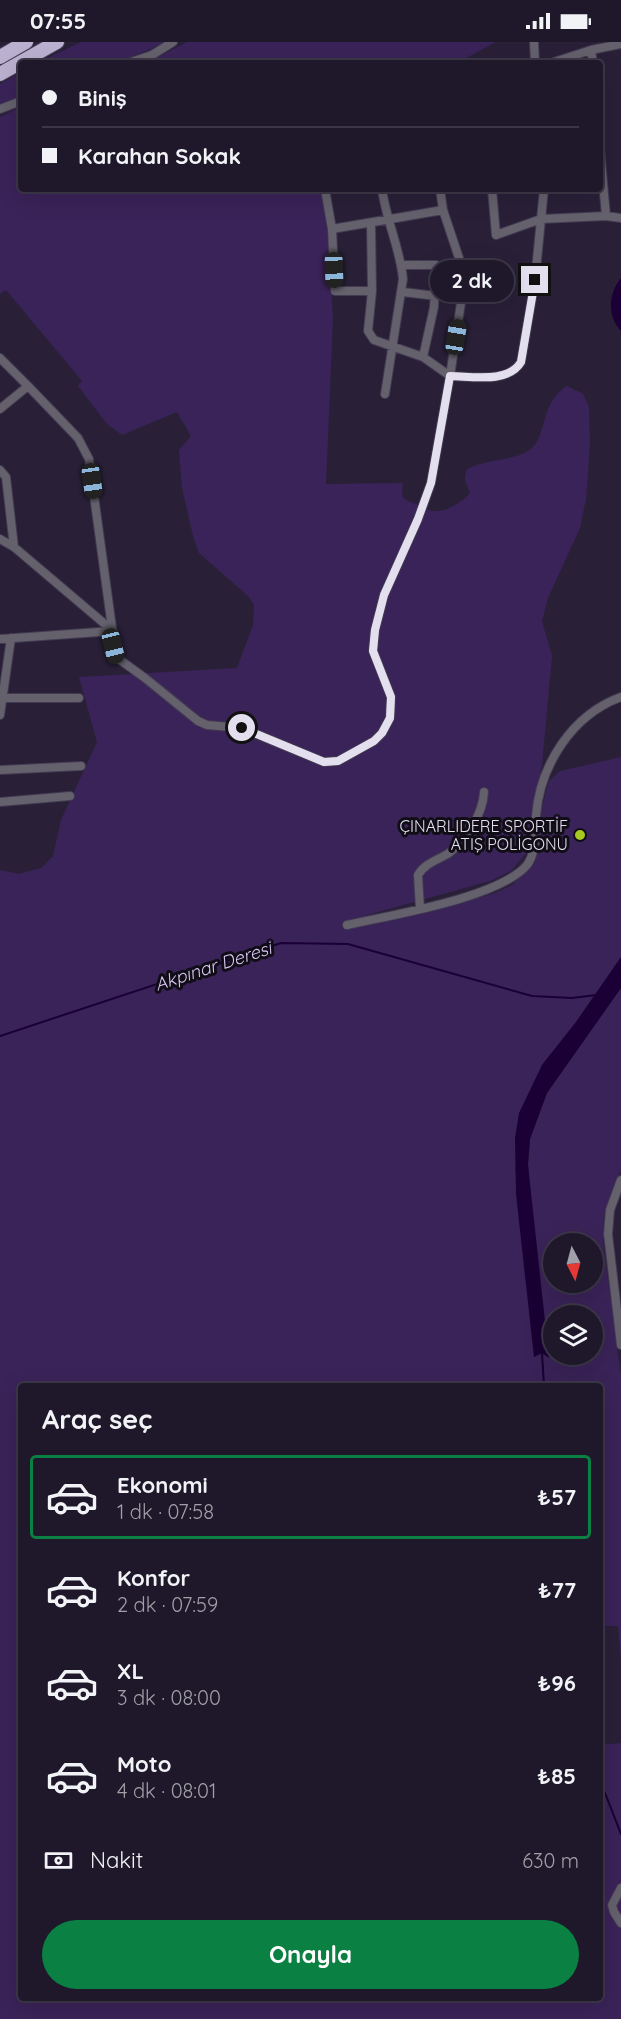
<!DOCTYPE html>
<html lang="tr">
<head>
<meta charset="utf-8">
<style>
  body { margin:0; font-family:Quicksand,sans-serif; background:#272132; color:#f1f3f6; height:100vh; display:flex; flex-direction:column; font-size:22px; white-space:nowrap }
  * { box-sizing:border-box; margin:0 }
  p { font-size:20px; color:#a1a0a8 }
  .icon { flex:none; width:33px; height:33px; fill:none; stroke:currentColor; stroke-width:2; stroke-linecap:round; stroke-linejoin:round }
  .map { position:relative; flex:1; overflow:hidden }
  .sheet { position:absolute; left:18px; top:1341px; width:585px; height:618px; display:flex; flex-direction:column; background:#1f182a; border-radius:6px; box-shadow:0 6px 24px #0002,0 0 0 2px #3c3747 }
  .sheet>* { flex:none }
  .hud { position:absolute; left:18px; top:18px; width:585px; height:132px; border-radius:6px; box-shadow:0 6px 24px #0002,0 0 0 2px #3c3747; display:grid; align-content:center; height:132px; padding:0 24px; background:#1f182a }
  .needle { width:39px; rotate:174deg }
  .buttons { position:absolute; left:543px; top:1191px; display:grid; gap:12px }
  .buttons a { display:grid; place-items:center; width:60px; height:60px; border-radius:50%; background:#1f182a; box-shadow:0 6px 24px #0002,0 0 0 2px #3c3747; font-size:30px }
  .end { position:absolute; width:27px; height:27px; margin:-14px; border:8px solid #e4dfef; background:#111; box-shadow:0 0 0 3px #111 }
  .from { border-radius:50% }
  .bubble { position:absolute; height:42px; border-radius:21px; background:#1f182a; box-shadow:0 6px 24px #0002,0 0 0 2px #3c3747; font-size:20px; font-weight:700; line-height:42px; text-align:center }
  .car { position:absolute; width:18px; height:36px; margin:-18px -9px; border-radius:8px; box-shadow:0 0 4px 2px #0007; background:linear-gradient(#222 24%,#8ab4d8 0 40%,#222 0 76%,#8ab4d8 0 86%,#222 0) }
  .hud b { display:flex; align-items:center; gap:21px; height:57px; font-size:22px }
  .hud b+b { border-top:2px solid #3c3747 }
  .hud i { width:15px; height:15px; background:#f1f3f6 }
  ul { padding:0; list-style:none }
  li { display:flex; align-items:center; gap:18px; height:84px; margin:0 12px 9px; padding:0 12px; border:3px solid transparent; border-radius:6px }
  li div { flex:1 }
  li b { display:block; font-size:22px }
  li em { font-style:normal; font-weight:700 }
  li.selected { border-color:#0b8043 }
  li>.icon { width:54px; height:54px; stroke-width:1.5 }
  h2 { padding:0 24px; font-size:27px; line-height:72px }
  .pay { display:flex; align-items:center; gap:15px; height:66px; padding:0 24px; font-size:22px }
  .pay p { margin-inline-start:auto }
  .action { display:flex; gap:12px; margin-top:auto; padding:12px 24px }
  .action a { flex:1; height:69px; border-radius:36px; background:#0b8043; color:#fff; font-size:24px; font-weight:700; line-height:69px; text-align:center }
  .status { display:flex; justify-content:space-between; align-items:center; height:42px; padding:0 30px; background:#1f182a; direction:ltr }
  .status svg { height:16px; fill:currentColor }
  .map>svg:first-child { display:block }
  .green { fill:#3a2358; fill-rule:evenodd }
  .water { fill:#1a0034 }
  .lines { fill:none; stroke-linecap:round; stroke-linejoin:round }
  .stream { stroke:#1a0034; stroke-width:2 }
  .minor-casing { stroke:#433b52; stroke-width:10 }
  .motorway-casing { stroke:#433b52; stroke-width:16 }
  .minor { stroke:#64606c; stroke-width:8 }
  .motorway { stroke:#bbb0cf; stroke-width:14 }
  .route { stroke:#e4dfef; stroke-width:8 }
  .poi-dot { fill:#a7c81f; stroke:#100d17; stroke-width:2 }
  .labels { text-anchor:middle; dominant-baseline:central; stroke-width:6; stroke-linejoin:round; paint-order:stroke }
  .poi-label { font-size:16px; fill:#e4dfef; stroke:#100d17; text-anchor:end }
  .water-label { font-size:18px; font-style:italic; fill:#d9c9f5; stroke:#100d17 }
</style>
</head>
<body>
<div class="status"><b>07:55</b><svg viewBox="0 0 49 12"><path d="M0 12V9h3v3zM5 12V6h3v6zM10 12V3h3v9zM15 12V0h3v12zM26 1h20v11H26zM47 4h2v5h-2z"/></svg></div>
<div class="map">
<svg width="621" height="1977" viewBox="0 0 621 1977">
  <rect width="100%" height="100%" fill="#292038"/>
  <path class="green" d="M81,0H165L151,7L114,21H37Z
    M187,0H496L457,21H146Z
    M21,30V54L0,62V42Z
    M21,65V147H324L333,275L326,442L403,441C400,460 405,457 419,463C423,465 428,469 433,469C447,470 461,461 470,451L465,438L466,428C484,417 509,420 528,409C549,396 538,362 567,344L583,352L589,365L590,402L586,457L580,486L548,556L542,579L552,614L542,723L526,811L511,829L490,839L342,880L352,885L458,862L495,851L512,843L535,820L542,765L549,739L560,729L621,715V915L576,980L542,1023L515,1126L535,1315L542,1311L528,1123L530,1097L547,1051L621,946V1127L604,1174L603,1199L621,1334V1617L618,1584H600V1344H21V1956H600V1703L621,1701V1977H0V828L19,832L41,826L53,814L61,778L97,700L79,635L237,626L253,583L254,563L248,554L199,511L193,494L182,446L179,408L191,394L177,370L122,393L107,382L78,344L82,339L6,248L0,252V75ZM554,1202H592V1240H554ZM554,1274H592V1312H554Z"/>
  <path class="water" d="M621,236V289C607,274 608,252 621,236Z
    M621,915V946L547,1051L530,1097L528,1123L549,1316L542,1311L534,1315L516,1152L515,1096L519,1071L542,1023L576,980Z"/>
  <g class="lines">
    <path class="stream" d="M0,994L281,901L348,902L532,954L572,956L596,953
      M542,1311L544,1344
      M600,1745L605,1751L621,1792"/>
    <g class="minor-casing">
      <path id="minor" d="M534,0L535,21
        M591,8L593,21
        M128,21L152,13L173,0
        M551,21L591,8L621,2
        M0,67L21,59
        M600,107L606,174
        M325,147L332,187L335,249H372
        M382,147C386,178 400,206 403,237L385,352
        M492,147L496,193L541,177L606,174L621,176
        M371,181L372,249L368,289L374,298L423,315L450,334L465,234L443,168L440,147
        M332,187L443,168
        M402,223H436L434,265L423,315
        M403,250L436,254
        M0,316L28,344
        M0,367L28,344L78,396L89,417L116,615L145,636L198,679L207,683L242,686L324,720L338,719L374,699L382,691L390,676L391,655L373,609L375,588L384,553L418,477L431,441L450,334C471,334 508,342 521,320L535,238L544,147
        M0,428L6,435L14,505
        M0,497L14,505L113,589
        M0,597L113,589
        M0,656H79
        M0,673L11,596
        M0,728L81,724
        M0,760L70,754
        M420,867L418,833C425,821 438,818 449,811C466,798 483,772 484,750
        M347,883C391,873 499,856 527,823C537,810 534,790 536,774C540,723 572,673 621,655
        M621,1138L610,1168L608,1192L621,1303
        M621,1846L612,1863L614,1870L621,1881"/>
    </g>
    <g class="motorway-casing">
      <path id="motorway" d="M0,15L26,0
        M0,32L57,0"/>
    </g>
    <use href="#minor" class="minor"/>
    <use href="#motorway" class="motorway"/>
  </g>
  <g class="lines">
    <path class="route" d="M242,686L324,720L338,719L374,699L382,691L390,676L391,655L373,609L375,588L384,553L418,477L431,441L450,334C471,334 508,342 521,320L535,238"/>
  </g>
  <circle class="poi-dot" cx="580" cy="793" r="6"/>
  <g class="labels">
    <g class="poi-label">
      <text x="568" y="784">ÇINARLIDERE SPORTİF<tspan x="568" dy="18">ATIŞ POLİGONU</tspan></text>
    </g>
    <g class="water-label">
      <text transform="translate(213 924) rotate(-18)">Akpınar Deresi</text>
    </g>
  </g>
</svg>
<div class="buttons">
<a><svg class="needle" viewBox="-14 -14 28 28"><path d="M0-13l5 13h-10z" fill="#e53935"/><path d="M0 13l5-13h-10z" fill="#a1a0a8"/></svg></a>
<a><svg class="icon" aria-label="layers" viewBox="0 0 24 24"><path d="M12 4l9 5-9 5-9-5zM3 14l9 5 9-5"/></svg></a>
</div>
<i class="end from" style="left:242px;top:686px"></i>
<i class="end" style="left:535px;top:238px"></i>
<div class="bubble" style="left:430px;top:218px;width:84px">2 dk</div>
<i class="car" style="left:334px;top:228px;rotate:178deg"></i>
<i class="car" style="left:456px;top:295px;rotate:9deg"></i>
<i class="car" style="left:92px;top:439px;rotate:172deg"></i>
<i class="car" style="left:113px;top:604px;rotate:166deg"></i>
<div class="hud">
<b><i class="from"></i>Biniş</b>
<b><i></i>Karahan Sokak</b>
</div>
<section class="sheet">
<h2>Araç seç</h2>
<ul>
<li class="selected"><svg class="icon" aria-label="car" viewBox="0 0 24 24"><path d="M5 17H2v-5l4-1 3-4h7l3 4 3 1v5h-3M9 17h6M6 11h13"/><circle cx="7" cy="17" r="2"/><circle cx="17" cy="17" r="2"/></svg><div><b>Ekonomi</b><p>1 dk · 07:58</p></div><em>₺57</em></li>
<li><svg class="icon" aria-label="car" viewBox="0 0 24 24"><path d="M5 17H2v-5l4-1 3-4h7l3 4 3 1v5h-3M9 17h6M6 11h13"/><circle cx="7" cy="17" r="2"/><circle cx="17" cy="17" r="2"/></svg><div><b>Konfor</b><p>2 dk · 07:59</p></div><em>₺77</em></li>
<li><svg class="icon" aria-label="car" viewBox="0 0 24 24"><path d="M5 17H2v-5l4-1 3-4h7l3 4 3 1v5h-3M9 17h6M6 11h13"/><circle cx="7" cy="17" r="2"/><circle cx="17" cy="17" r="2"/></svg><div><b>XL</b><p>3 dk · 08:00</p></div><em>₺96</em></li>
<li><svg class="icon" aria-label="car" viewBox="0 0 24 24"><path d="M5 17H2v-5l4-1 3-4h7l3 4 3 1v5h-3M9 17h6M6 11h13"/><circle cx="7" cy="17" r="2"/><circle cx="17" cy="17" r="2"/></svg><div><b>Moto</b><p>4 dk · 08:01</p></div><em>₺85</em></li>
</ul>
<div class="pay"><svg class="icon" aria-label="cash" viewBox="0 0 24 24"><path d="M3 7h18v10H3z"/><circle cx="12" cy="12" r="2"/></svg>Nakit<p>630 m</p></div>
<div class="action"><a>Onayla</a></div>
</section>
</div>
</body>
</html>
